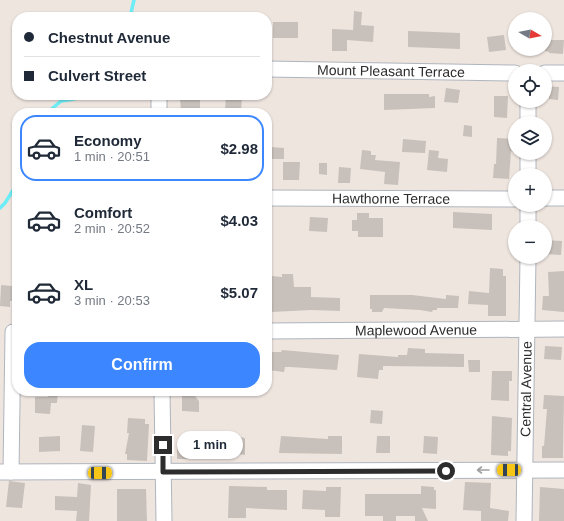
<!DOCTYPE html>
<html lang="en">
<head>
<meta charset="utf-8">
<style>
  body { margin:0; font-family:Arial,sans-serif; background:#f2f2f3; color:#1f2937; height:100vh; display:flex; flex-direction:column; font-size:15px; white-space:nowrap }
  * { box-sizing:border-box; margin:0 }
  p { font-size:13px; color:#747a83 }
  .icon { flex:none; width:22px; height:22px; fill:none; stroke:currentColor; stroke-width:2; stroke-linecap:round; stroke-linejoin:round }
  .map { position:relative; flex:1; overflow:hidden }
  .drawer { position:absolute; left:12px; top:108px; width:260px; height:288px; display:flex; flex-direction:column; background:#fff; border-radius:16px; box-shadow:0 1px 3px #0004 }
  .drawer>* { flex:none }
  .banner { position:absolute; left:12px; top:12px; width:260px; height:88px; border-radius:16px; box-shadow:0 1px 3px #0004; display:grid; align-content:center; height:88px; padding:0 12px; background:#fff }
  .needle { width:26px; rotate:99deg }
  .controls { position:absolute; left:508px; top:12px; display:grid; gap:8px }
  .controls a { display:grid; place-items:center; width:44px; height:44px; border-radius:50%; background:#fff; box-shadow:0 1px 3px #0004; font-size:20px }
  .end { position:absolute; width:18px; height:18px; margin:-9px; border:5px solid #2d2d2d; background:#fff; box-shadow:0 0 0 2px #fff }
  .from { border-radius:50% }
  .bubble { position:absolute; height:28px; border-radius:14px; background:#fff; box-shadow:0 1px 3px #0004; font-size:13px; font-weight:700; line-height:28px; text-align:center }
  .car { position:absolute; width:12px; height:24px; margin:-12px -6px; border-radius:5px; box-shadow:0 0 3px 1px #0007; background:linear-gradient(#f5c518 24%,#345 0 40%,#f5c518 0 76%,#345 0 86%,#f5c518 0) }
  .banner b { display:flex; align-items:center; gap:14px; height:38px; font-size:15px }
  .banner b+b { border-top:1px solid #e0e1e3 }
  .banner i { width:10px; height:10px; background:#1f2937 }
  ul { padding:7px 0 0; list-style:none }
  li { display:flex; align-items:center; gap:12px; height:66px; margin:0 8px 6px; padding:0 4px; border:2px solid transparent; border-radius:16px }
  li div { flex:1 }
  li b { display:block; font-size:15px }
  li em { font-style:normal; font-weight:700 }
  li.active { border-color:#3c87ff }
  li>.icon { width:36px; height:36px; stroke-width:1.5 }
  .action { display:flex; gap:8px; margin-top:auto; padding:8px 12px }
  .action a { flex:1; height:46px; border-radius:16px; background:#3c87ff; color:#fff; font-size:16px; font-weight:700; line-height:46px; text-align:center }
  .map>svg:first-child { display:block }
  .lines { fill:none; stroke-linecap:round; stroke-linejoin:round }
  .stream { stroke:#6dedf6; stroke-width:3.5 }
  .building { fill:#c8c0ba }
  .minor-casing { stroke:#afb5bd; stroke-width:17 }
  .minor { stroke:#fff; stroke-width:15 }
  .oneway { stroke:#a0a0a0 }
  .route { stroke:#2d2d2d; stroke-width:5 }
  .labels { text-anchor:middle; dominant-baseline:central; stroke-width:3; stroke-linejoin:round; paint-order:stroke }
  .street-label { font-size:14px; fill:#2d2d2d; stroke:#fff }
</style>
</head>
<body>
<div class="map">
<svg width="564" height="521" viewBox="0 0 564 521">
  <rect width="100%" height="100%" fill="#efe5df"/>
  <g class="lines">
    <path class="stream" d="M130,17L134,0
      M47,113L61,101L74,99L83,95
      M0,208L5,203L17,184"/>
  </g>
  <path class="building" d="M354,11L362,12L361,25L374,26L373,42L347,40V51H332V29L353,30Z
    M273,22H298V38H273Z
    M408,31L460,33V49L408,47Z
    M504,35L506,50L489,52L487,37Z
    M545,40H564L563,54L549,53V52L545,51Z
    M545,86L559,87L558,100L549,99V96L545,95Z
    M446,88L460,90L458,103L444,102Z
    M384,94H429V97L435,96V108L384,110Z
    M226,96L242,97L241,111L225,110Z
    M494,96H508L507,118L494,117Z
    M200,97V110L181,111L180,98Z
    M464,125L472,126V137L463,136Z
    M497,138L515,139L514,152L511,151L509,179L493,178L494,164H496Z
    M403,139L426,141L425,153L402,152Z
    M271,147L284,148V159H271Z
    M362,150L371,151V155H376L375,160L400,162L398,185L384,184L385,172L360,169Z
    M429,150L439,151L438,158L448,159L447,172L427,170Z
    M283,162H300L299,180H283Z
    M319,163H327V175L319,174Z
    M339,167L351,168L350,183H338Z
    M453,212L492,214V230L453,228Z
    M357,213H369V218H383V237H358V231H352V220H357Z
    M310,217L328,218L327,232L309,231Z
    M545,240L562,241L561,255L545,254Z
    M490,268L503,269V276H506V316H488V305L468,304L469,291L489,293Z
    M564,271V312L542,310L543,296H549L548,272Z
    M282,274H293L294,287H311V297L340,298V311L311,310L272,312V276L282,277Z
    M1,285L12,286V289H14V301H10V307L0,306Z
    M370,295H412L446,299V295L459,296L458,308H437V310H433L432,312L420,310L384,308L382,312H372V309H370Z
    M545,346L562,347L561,360L544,359Z
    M408,348L425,349V353L464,354V367L383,366V370H379L378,379L357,377L359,354L398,357V355H407Z
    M282,350L339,355L337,370L290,367H285L284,372L267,370V352H281Z
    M468,360H480V372H469Z
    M492,371H512V381H509V401L491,400Z
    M48,391H58L57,403H51L50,414L35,413V397H48Z
    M182,395L195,396L199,401V412L182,411Z
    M544,395L564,396L563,458H542V446H544L547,409H543Z
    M371,410L383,411L382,424L370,423Z
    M492,416L512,418L511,451H508V456L491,455Z
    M128,418L145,419V424H149L147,461L127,460V454H125L129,433H127Z
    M82,425L95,426L93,452L80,451Z
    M60,436V451L39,452V437Z
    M232,436L245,438V455L230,453Z
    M281,436L328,439V436H342V454L279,453Z
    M377,436H390V453H376Z
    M424,436L438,437L437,454L423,453Z
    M177,445L198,446L197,454H190V459H177Z
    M9,481L25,483L22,508L6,507Z
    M465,482L491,483L490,508L509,511L508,521H481V511L463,510Z
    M78,483L91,485L89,521H76L77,511L55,510V496L77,497Z
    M229,486L267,487V490H287V510L246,508V518H228Z
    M421,486L434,487V490H436V509L422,508L428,521H415V516H396V521H383V516H365V494H421Z
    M326,487H341L340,517H325V510L302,509L303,490L326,491Z
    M540,487L564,489V521H539Z
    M117,489H146L147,521H117Z"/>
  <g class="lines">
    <g class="minor-casing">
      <g id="minor">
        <path id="s1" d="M267,69L515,73"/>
        <path d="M545,73H564"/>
        <path d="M528,101V123"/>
        <path d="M159,113V95"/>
        <path d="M528,153V175"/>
        <path id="s2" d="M267,198L515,199"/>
        <path d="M545,198H564"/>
        <path d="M528,227V205"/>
        <path id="s3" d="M267,331L564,329"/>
        <path d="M162,391L164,521"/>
        <path d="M0,472L564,470"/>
        <path d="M11,472L13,332"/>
        <path id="s4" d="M524,521L528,257"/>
      </g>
    </g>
    <use href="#minor" class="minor"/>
  </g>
  <defs><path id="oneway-shaft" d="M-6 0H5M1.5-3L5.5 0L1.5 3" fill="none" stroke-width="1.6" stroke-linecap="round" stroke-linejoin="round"/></defs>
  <use class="oneway" href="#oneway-shaft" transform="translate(483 470) rotate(180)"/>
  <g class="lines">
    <path class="route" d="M163,445V472L446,471"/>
  </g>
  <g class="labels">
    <g class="street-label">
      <text stroke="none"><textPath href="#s1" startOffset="124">Mount Pleasant Terrace</textPath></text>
      <text stroke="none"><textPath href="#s2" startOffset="124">Hawthorne Terrace</textPath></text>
      <text stroke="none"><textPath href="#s3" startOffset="149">Maplewood Avenue</textPath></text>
      <text stroke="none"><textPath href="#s4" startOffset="132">Central Avenue</textPath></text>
    </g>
  </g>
</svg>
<div class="controls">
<a><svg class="needle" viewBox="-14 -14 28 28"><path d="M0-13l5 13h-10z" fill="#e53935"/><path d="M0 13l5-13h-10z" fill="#747a83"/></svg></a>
<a><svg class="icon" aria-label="locate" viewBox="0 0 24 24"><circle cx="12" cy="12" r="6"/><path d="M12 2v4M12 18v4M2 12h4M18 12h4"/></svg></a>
<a><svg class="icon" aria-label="layers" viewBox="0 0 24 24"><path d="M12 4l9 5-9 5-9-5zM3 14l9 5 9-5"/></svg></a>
<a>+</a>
<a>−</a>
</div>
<i class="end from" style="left:446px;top:471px"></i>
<i class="end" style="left:163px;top:445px"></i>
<div class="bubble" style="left:177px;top:431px;width:66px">1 min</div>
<i class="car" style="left:509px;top:470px;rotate:270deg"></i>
<i class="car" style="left:100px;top:473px;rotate:90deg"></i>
<div class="banner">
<b><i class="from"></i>Chestnut Avenue</b>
<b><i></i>Culvert Street</b>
</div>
<section class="drawer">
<ul>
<li class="active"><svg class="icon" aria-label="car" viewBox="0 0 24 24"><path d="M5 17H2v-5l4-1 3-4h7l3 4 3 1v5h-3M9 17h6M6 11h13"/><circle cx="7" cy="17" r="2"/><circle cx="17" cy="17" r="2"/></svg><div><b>Economy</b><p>1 min · 20:51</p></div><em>$2.98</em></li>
<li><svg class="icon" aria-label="car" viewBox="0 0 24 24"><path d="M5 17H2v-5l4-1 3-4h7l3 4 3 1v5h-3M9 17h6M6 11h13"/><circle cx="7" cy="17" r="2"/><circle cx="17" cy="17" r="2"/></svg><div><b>Comfort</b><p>2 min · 20:52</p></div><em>$4.03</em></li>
<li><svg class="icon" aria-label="car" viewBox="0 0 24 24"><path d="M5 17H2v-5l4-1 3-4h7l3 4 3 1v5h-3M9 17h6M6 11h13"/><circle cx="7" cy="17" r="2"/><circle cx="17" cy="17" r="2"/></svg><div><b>XL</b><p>3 min · 20:53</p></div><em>$5.07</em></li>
</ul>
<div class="action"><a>Confirm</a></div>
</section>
</div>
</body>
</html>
